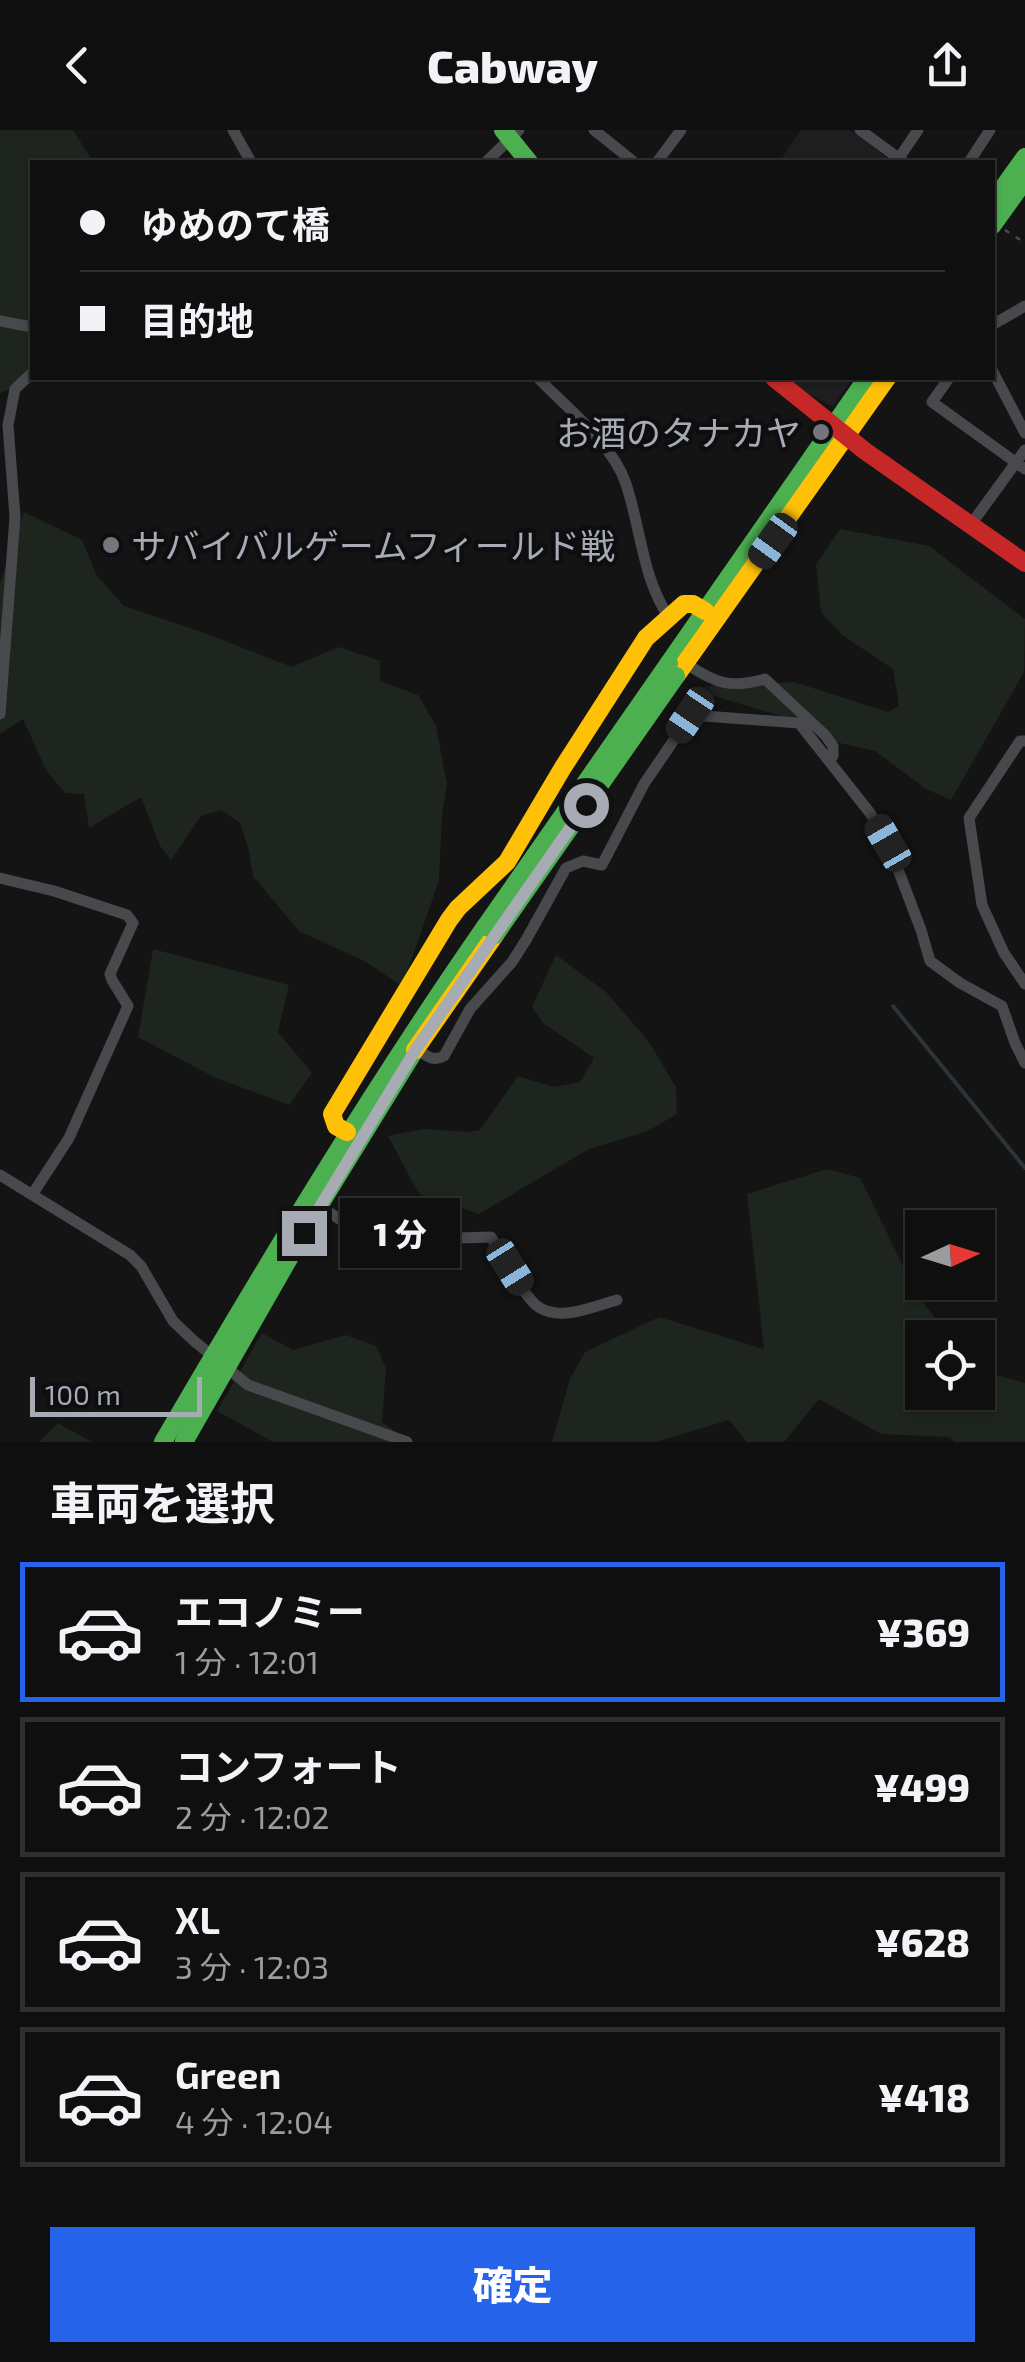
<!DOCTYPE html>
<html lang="ja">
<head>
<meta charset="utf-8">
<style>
  body { margin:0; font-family:"Exo 2","Noto Sans JP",sans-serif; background:#181818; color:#f1f3f6; height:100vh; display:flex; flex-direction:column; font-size:38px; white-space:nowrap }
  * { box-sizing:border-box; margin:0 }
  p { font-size:32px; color:#9b9c9e }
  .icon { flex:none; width:55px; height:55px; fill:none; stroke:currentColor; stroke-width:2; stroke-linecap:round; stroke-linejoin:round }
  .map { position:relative; height:1312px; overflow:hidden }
  .drawer { display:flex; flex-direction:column; background:#0f0f0f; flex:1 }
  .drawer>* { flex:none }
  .banner { position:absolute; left:30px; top:30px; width:965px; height:220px; border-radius:0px; box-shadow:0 2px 8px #0004,0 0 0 2px #2f2f2f; display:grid; align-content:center; height:220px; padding:0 50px; background:#0f0f0f }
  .needle { width:65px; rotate:86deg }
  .fabs { position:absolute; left:905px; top:1080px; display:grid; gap:20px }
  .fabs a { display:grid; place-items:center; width:90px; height:90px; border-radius:0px; background:#0f0f0f; box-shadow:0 2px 8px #0004,0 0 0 2px #2f2f2f; font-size:50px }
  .scale { position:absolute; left:30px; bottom:25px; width:172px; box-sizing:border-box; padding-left:10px; border:5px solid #a6abb4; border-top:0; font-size:28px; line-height:35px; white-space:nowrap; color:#a6abb4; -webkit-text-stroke:8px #0e0e10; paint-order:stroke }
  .end { position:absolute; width:45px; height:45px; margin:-22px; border:12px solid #a6abb4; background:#111; box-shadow:0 0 0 5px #111 }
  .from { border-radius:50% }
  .bubble { position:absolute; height:70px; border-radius:0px; background:#0f0f0f; box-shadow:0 2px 8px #0004,0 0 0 2px #2f2f2f; font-size:32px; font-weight:800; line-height:70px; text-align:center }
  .car { position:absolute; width:30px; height:60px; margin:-30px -15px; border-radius:12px; box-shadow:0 0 8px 2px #0007; background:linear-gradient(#222 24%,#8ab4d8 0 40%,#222 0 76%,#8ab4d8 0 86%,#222 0) }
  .banner b { display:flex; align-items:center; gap:35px; height:95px; font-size:38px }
  .banner b+b { border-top:2px solid #2f2f2f }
  .banner i { width:25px; height:25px; background:#f1f3f6 }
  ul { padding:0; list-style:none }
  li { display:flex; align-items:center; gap:30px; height:140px; margin:0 20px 15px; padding:0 30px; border:5px solid #2f2f2f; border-radius:0px }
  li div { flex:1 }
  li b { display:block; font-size:38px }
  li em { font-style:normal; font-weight:800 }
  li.active { border-color:#2563eb }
  li>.icon { width:90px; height:90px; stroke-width:1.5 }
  h2 { padding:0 50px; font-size:45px; line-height:120px }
  .cta { display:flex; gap:20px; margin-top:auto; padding:20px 50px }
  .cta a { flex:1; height:115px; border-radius:0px; background:#2563eb; color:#fff; font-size:40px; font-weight:800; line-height:115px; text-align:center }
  header { display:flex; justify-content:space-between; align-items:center; height:130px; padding:0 50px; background:#0f0f0f; font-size:45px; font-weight:800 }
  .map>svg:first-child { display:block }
  .built { fill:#1e1e20 }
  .green { fill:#1e241e }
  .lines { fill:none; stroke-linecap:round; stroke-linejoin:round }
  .stream { stroke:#2b3439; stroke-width:4 }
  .path { stroke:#4a4b4e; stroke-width:2.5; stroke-dasharray:5 8; stroke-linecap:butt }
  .street { stroke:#48494c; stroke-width:11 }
  .fast { stroke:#4caf50; stroke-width:18 }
  .slow { stroke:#ffc107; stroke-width:18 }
  .jam { stroke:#c62828; stroke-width:18 }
  .fast-bridge { stroke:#4caf50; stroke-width:18 }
  .route { stroke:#a6abb4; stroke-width:12 }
  .poi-dot { fill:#73767c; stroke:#0e0e10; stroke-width:4 }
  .labels { text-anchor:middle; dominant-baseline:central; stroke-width:9; stroke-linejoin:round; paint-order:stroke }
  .poi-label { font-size:35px; fill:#a6abb4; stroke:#0e0e10; text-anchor:end }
</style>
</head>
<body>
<header><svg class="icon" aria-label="back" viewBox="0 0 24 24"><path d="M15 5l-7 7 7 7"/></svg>Cabway<svg class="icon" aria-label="share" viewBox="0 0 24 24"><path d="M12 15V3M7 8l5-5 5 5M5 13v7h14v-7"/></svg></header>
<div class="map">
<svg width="1025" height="1312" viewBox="0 0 1025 1312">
  <rect width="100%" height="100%" fill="#141414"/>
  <path class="built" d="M801,0H850L893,32H779Z
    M788,248H853L833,277L807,263Z"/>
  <path class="green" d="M0,0H73L93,32H32V248H44L0,263Z
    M24,382L82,410L97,446L124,476L202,502L292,537L338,517L380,531V551L418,565L436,596L447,654L442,684L439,751L402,856L366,832L299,801L253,746L248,717L240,693L221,680L201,686L171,730L160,716L141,667L89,698L84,664L65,663L46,640L23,589L0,604V453Z
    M840,399L929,416L1025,489L1024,542L951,670L926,659L875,621L835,612L788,588L697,561L706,556L794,552L888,582L899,576L893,539L842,505L821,482L816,435Z
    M153,819L289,855L278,902L312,943L289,975L216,948L138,907Z
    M556,825L606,862L649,912L676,957L677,984L648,1001L589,1019L479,1084L419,1064L388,1006L423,999L468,1002L480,1000L518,946L554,957L580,952L594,928L543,893L532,877Z
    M827,1039L860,1048L918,1166L950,1207L922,1208V1262H978V1240L1025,1253V1312H954L950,1307L881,1304L819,1269L784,1312H747L729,1290L656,1312H552L570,1249L585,1222L659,1187L764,1219L747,1064Z
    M262,1203L293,1220L346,1205L376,1216L386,1238L382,1292L404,1308L415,1312H273L217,1281Z
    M58,1293L92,1312H39Z"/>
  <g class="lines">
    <path class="stream" d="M893,876L1025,1038"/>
    <path class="path" d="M1005,100L1025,113"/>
    <path class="street" d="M233,0L251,32
      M594,0L634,32
      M860,0L904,32
      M899,28L918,0
      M486,32L519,0
      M657,32L681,0
      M969,32L990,0
      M0,191L32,197
      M992,195L1025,176
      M992,240L1025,303
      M538,248C567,278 613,314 626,354C641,399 642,446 668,486
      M949,248L932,272L1025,339
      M972,393L1025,320
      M685,533C715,553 730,559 765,549L825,605L833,616V626L830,629
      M0,584L15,387L8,295L15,259L32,243
      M1025,611H1020L969,688L982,775L1004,823L1025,854
      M0,748L54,761L127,785L133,793L110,844L112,850L128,876L69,1008L32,1065
      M416,919C427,926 433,932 444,926L470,879L512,832L526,810L566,738L583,731L602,735L644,654L691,585L799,593L870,683L888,713L921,800L930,831L960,853L1002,876L1015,913L1025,933
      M0,1045L130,1125L141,1136L173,1191L194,1211L248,1255L407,1312
      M319,1076L360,1102L392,1110L491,1107C501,1123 525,1170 540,1178C563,1191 595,1176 617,1170"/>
    <path class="fast" d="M503,0L529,32
      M992,73L1025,27
      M992,96L1025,50
      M669,533L867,248
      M163,1312C265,1137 369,964 485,797
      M184,1312L319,1076L415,920"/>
    <path class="slow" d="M676,546L887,248
      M415,920L495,805
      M347,1002L336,996L332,984L449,790L458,778L507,732L562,639L646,508L684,474H693L705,481"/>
    <path class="jam" d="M774,248L865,321L1025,433"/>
    <path class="fast-bridge" d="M485,797L669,533
      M495,805L676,546"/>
  </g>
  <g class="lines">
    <path class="route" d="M304,1103L416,919L586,675"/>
  </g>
  <g class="poi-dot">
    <circle cx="821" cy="302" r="10"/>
    <circle cx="111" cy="415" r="10"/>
  </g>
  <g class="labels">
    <g class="poi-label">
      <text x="801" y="302">お酒のタナカヤ</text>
      <text x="131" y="415" text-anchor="start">サバイバルゲームフィールド戦</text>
    </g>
  </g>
</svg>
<div class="fabs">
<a><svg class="needle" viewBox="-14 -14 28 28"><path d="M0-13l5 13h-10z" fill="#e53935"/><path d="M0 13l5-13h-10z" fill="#9b9c9e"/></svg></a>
<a><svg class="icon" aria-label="locate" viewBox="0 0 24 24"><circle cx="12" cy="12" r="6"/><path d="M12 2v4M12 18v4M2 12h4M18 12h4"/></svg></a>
</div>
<div class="scale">100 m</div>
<i class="end from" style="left:586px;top:675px"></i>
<i class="end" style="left:304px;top:1103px"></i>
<div class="bubble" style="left:340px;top:1068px;width:120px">1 分</div>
<i class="car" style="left:773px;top:411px;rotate:216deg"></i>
<i class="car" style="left:690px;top:585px;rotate:214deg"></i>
<i class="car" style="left:888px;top:713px;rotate:330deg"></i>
<i class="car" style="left:510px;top:1137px;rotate:148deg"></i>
<div class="banner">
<b><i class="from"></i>ゆめのて橋</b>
<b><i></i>目的地</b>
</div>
</div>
<section class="drawer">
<h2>車両を選択</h2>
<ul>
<li class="active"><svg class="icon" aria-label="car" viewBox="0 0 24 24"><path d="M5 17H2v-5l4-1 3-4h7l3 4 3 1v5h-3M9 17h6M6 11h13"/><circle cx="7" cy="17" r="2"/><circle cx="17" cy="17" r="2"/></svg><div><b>エコノミー</b><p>1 分 · 12:01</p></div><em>¥369</em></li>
<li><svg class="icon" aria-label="car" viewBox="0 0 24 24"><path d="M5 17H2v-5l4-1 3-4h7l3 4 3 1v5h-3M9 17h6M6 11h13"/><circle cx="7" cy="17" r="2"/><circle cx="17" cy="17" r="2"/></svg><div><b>コンフォート</b><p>2 分 · 12:02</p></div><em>¥499</em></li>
<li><svg class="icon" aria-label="car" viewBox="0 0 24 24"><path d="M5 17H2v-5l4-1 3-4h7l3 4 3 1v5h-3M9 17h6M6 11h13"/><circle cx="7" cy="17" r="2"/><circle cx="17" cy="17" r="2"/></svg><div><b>XL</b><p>3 分 · 12:03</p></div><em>¥628</em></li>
<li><svg class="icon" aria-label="car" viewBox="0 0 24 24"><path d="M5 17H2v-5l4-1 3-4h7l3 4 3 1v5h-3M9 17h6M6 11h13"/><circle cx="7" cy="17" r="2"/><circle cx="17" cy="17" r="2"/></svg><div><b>Green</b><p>4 分 · 12:04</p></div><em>¥418</em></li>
</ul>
<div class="cta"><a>確定</a></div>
</section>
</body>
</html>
